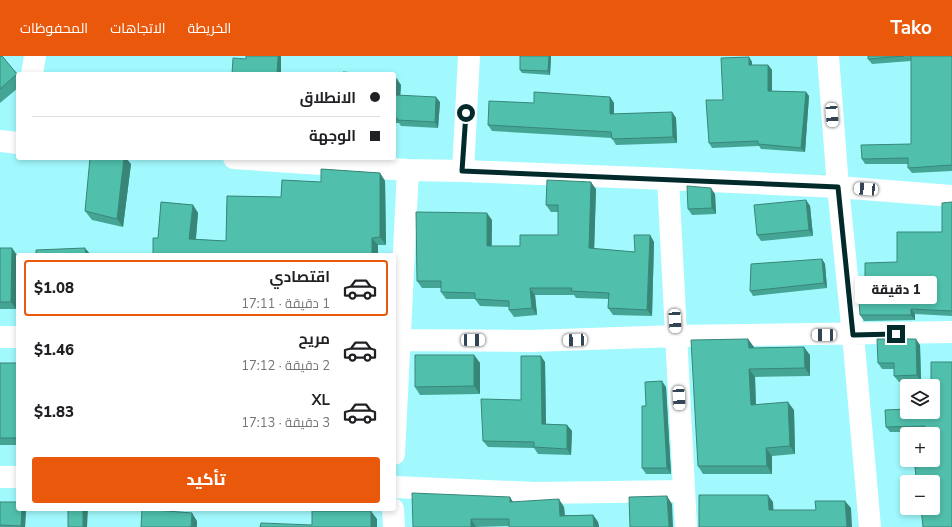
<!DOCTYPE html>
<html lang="ar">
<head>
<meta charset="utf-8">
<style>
  body { margin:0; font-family:"Nunito Sans",Cairo,sans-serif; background:#f2f2f2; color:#202124; direction:rtl; height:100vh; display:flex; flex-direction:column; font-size:15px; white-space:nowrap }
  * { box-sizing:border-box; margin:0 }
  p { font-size:13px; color:#757577 }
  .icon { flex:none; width:22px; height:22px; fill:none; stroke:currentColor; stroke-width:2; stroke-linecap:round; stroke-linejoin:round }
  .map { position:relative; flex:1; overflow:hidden; direction:ltr }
  .sheet { position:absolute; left:16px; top:197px; width:380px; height:258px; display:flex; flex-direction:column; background:#fff; border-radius:4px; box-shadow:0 2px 6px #0003; direction:rtl }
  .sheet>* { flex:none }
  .hud { position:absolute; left:16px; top:16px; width:380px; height:88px; border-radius:4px; box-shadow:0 2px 6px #0003; direction:rtl; display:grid; align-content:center; height:88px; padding:0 16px; background:#fff }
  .buttons { position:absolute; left:900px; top:323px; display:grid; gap:8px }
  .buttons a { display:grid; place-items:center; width:40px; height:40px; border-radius:4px; background:#fff; box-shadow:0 2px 6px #0003; font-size:20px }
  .end { position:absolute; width:18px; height:18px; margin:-9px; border:5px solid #022a2b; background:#fff; box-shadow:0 0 0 2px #fff }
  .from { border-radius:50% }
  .bubble { position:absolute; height:28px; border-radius:4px; background:#fff; box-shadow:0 2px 6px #0003; font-size:13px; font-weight:800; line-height:28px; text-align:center; direction:rtl }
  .car { position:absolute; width:12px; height:24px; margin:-12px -6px; border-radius:5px; box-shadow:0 0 3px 1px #0007; background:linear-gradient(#fff 24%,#345 0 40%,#fff 0 76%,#345 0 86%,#fff 0) }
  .hud b { display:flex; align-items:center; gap:14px; height:38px; font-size:15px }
  .hud b+b { border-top:1px solid #e0e0e0 }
  .hud i { width:10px; height:10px; background:#202124 }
  ul { padding:7px 0 0; list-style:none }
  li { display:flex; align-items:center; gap:12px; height:56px; margin:0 8px 6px; padding:0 8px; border:2px solid transparent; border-radius:4px }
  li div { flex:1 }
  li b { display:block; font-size:15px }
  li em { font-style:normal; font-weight:800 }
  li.selected { border-color:#ea580c }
  li>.icon { width:36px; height:36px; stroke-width:1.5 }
  .cta { display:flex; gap:8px; margin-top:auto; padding:8px 16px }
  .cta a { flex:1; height:46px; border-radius:4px; background:#ea580c; color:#fff; font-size:16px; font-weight:800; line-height:46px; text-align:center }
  header { display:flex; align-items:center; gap:24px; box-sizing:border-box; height:56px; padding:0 20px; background:#ea580c; color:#fff }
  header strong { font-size:19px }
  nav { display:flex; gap:22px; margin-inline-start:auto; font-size:14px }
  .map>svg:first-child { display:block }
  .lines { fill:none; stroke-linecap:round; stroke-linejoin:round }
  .minor { stroke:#fff; stroke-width:22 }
  .wall { fill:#45a594 }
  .shaded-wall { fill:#388678 }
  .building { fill:#50c0ac; stroke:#388678 }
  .route { stroke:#022a2b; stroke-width:5 }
</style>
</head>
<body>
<header>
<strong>Tako</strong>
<nav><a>الخريطة</a><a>الاتجاهات</a><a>المحفوظات</a></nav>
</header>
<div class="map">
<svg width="952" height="471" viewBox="0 0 952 471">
  <rect width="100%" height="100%" fill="#a1f9fd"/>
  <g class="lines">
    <path class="minor" d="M828,0L838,131L853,279L870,471
      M32,18L35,0
      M0,85L18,87
      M234,102L408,114L463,115L668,123L838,131L952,140
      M463,115L469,0
      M668,123L686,471
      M0,281H18
      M394,284L531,285L676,280L952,276
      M394,398L408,114
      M0,421H18
      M394,431L536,437L684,435
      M393,453L394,471"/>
  </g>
  <path class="wall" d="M0,0H2L18,19V32L0,47Z
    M520,0H551L550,19L522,17L520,14Z
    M868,0H952V115L912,117L908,112V108H865L862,103L911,88V5L872,8L868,3Z
    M749,1L752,6V9H768L772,14V35L806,36L809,40L805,96L761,93L759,90L712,92L709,87L723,44Z
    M394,23L401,29L400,39L440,46L438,72L401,70L399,67H394Z
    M610,41L614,47V58L672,56L676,62L677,87L616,89L612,82L492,75L488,69L534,47Z
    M131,108L123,171L92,164L85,155Z
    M321,113L380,117L385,125L386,189H378V199H153V182H158L161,146L193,149L198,157L196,183L226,185L227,140L281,141L282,124L321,126Z
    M596,133L594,193L635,196L650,179L654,186L652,260L613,259L608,252L609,243L576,242L574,239H535L537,259L514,261L509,254V251L480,250L475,243H446L441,236V232H422L417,225L492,164V190H520L558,179V156H551L546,149Z
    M715,138L716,158L692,159L688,153Z
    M806,144L810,150L813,180L761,185L757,179Z
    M952,146V260L915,258V264L864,265L860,259L865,245L897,206L942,176Z
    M0,192L17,199L16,253H0Z
    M822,203L825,208L827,232L753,240L750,235Z
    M748,283L754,292L810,299V320L755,321L756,348L794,354L795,398L772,400V418H703L698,410Z
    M920,289L921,325L899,326L894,320V313H882L878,307Z
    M474,299L480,307V338L420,339L415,331Z
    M545,306L546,368L567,369L572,375L571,399L538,398L534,392L488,391L483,385L521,344Z
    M0,307H18V389H0Z
    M666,331L671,418H646L642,412L646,350Z
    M933,356V452L916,420L926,410L925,376H890L886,371Z
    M0,446L26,453L25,471H0Z
    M513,446L564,451L565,459H593L598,466L599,471H509V470L476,471H413Z"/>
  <path class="shaded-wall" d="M278,0H281V18H277Z
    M549,0H551L550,19L548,15Z
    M749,1L752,6V14L749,9Z
    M768,9L772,14V40L768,35Z
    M397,23L401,29L400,44L396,39Z
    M806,36L809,40L805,96L801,92Z
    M436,41L440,46L438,72L435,66Z
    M610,41L614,47V64L610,58Z
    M672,56L676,62L677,87L673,81Z
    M124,102H126L131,108L123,171L117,163Z
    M380,117L385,125L386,189L380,181Z
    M591,126L596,133L594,199L589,192Z
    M711,132L715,138L716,158L712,152Z
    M806,144L810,150L813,180L809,174Z
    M193,149L198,157L195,191L189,183Z
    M487,157L492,164L491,197L487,190Z
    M650,179L654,186L652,260L647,254Z
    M372,182L378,189V199H372Z
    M12,192L17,199L16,253L11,246Z
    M85,192L91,199H86Z
    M822,203L825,208L827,232L824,227Z
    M530,232L535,239L537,259L532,252Z
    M911,253L915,258V264L911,259Z
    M748,283L754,291V300L749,292Z
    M916,283L920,289L921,325L917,319Z
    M804,291L810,299V320L805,312Z
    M474,299L480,307V338L474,330Z
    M541,300L545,306L546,374L542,368Z
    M749,313L755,321L756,357L751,349Z
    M662,325L666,331L671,418L667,412Z
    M788,346L794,354L795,398L790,390Z
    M567,369L572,375L571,399L567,393Z
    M766,392L772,400V418L767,410Z
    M768,439L773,446L774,462L769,454Z
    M667,440L672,448L673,471H669Z
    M510,441L515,449L510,446Z
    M559,443L564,451L565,467L560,460Z
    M845,445L851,452L852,471H847Z
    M22,453H26L25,471H21V470Z
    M83,453H88L87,471H83Z
    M371,455L377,463V471H371Z
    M192,457L197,465V471H191Z
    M593,459L598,466L599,471H594Z
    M471,463L476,471H471Z"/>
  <path class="building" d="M0,0H2L17,18L0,33Z
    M246,0H278L277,18H232L233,2L246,3Z
    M520,0H549L548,15L520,14Z
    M868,0H904L868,3Z
    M911,0H952V109L908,112V102L862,103L861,89L911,88Z
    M749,1V9H768V35L806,36L801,92L758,88V85L709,87L706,44H723L721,2Z
    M343,16L366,18H343Z
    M394,23H397L396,39L436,41L435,66L397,64V62H394Z
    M534,36L610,41V58L672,56L673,81L612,83L611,76L488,69L489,45L534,47Z
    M90,102H124L117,163L85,155Z
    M321,113L380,117V181L372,182V199H153V182H158L161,146L193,149L189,183L226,185L227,140L281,141L282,124L321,126Z
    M547,124L591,126L589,192L635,196L634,179H650L647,254L608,252L609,237L571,235L572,232H530L532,252L509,254V245L475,243V237L441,236V225H417L416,156L487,157V190H520V179H558V149H546Z
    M687,130L711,132L712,152L688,153Z
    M806,144L809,174L757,179L754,149Z
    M952,146V255L911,253V259H860L859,245H865V207L897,206V176H942V147Z
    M0,192H12L11,246H0Z
    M85,192L86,199H36V194Z
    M822,203L824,227L750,235L751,208Z
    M748,283L749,292L804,291L805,312L749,313L751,349L788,346L790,390L766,392L767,410H698L691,284Z
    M877,283H916L917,319L894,320V307H878Z
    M415,299H474V330L415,331Z
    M521,300H541L542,368L567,369V393L534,391V386L483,385L481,343L521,344Z
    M931,306H952V471H923L921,452H933V426H912L911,420H916L915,411L926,410V404H933V378H925V370L886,371L885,354L907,353V356H933V330H931Z
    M0,307H18V382H0Z
    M662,325L667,412H642V350H646L645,326Z
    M412,437L510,441V446L559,443L560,460L593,459L594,471H509V463H471V471H413Z
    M699,439H768L769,454H816L815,445H845L847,471H699Z
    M667,440L669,471H630L629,441Z
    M0,446H18V453H22L21,470L0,469Z
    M68,453H83V471H68Z
    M142,453L192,457L191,471H141Z
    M312,455H371V471H260L261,467L312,469Z"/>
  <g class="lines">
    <path class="route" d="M466,57L462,115L838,131L853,279L896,278"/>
  </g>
</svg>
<div class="buttons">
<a><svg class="icon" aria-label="layers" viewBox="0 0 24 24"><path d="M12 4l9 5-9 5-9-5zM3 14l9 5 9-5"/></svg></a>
<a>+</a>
<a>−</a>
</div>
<i class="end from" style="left:466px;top:57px"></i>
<i class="end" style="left:896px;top:278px"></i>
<div class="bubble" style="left:855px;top:220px;width:82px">1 دقيقة</div>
<i class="car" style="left:832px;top:59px;rotate:176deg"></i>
<i class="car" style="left:866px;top:133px;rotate:274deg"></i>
<i class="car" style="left:675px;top:265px;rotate:177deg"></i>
<i class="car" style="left:824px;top:279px;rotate:270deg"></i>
<i class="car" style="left:473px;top:284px;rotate:90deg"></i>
<i class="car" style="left:575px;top:284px;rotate:268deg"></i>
<i class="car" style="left:679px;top:342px;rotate:177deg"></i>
<div class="hud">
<b><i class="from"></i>الانطلاق</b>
<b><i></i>الوجهة</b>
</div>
<section class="sheet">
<ul>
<li class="selected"><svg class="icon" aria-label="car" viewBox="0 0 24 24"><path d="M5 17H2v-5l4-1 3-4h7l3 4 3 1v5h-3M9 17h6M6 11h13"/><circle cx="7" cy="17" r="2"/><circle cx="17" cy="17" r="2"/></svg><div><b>اقتصادي</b><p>1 دقيقة · 17:11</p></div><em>$1.08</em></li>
<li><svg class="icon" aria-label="car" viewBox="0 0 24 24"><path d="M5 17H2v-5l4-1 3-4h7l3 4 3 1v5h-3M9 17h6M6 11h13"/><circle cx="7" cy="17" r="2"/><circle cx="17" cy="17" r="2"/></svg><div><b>مريح</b><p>2 دقيقة · 17:12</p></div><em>$1.46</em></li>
<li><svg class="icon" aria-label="car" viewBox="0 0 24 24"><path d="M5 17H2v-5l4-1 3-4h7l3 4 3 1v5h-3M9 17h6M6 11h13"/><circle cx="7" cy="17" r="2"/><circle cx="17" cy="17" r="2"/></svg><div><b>XL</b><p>3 دقيقة · 17:13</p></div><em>$1.83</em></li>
</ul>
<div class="cta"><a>تأكيد</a></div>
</section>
</div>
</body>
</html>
